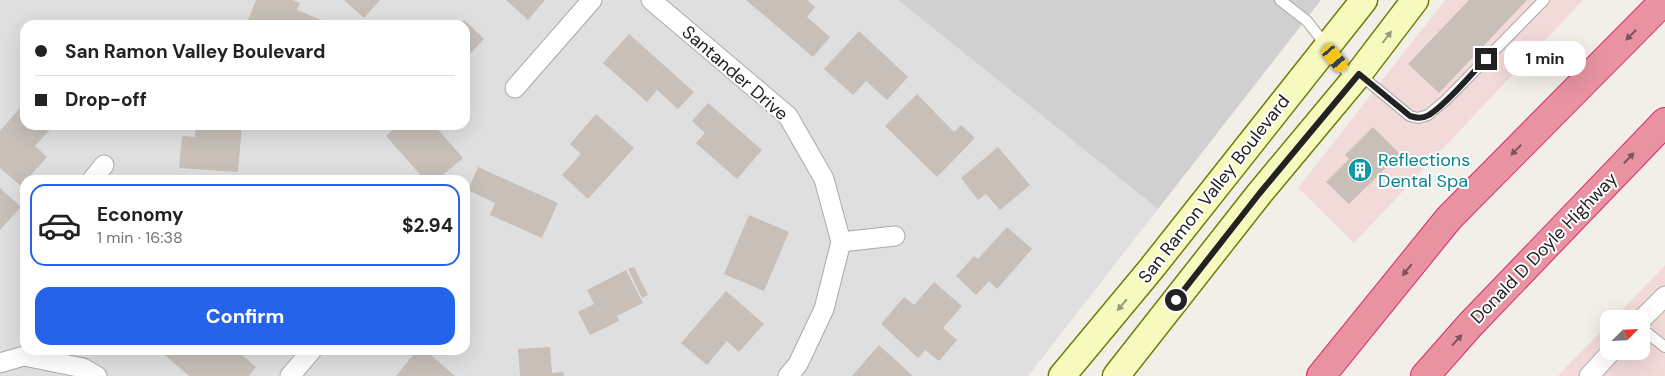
<!DOCTYPE html>
<html lang="en">
<head>
<meta charset="utf-8">
<style>
  body { margin:0; font-family:"DM Sans",sans-serif; background:#f2f2f2; color:#222; height:100vh; display:flex; flex-direction:column; font-size:19px; white-space:nowrap }
  * { box-sizing:border-box; margin:0 }
  p { font-size:16px; color:#767676 }
  .icon { flex:none; width:28px; height:28px; fill:none; stroke:currentColor; stroke-width:2; stroke-linecap:round; stroke-linejoin:round }
  .map { position:relative; flex:1; overflow:hidden }
  .side { position:absolute; left:20px; top:175px; width:450px; height:180px; display:flex; flex-direction:column; background:#fff; border-radius:15px; box-shadow:0 5px 20px #0002 }
  .side>* { flex:none }
  .top-card { position:absolute; left:20px; top:20px; width:450px; height:110px; border-radius:15px; box-shadow:0 5px 20px #0002; display:grid; align-content:center; height:110px; padding:0 15px; background:#fff }
  .needle { width:32px; rotate:66deg }
  .buttons { position:absolute; left:1600px; top:310px; display:grid; gap:10px }
  .buttons a { display:grid; place-items:center; width:50px; height:50px; border-radius:10px; background:#fff; box-shadow:0 5px 20px #0002; font-size:25px }
  .end { position:absolute; width:22px; height:22px; margin:-11px; border:6px solid #222; background:#fff; box-shadow:0 0 0 2px #fff }
  .from { border-radius:50% }
  .bubble { position:absolute; height:35px; border-radius:15px; background:#fff; box-shadow:0 5px 20px #0002; font-size:16px; font-weight:700; line-height:35px; text-align:center }
  .car { position:absolute; width:15px; height:30px; margin:-15px -8px; border-radius:6px; box-shadow:0 0 4px 1px #0007; background:linear-gradient(#f5c518 24%,#345 0 40%,#f5c518 0 76%,#345 0 86%,#f5c518 0) }
  .top-card b { display:flex; align-items:center; gap:18px; height:48px; font-size:19px }
  .top-card b+b { border-top:1px solid #e0e0e0 }
  .top-card i { width:12px; height:12px; background:#222 }
  ul { padding:9px 0 0; list-style:none }
  li { display:flex; align-items:center; gap:15px; height:82px; margin:0 10px 8px; padding:0 5px; border:2px solid transparent; border-radius:15px }
  li div { flex:1 }
  li b { display:block; font-size:19px }
  li em { font-style:normal; font-weight:700 }
  li.selected { border-color:#2563eb }
  li>.icon { width:45px; height:45px; stroke-width:1.5 }
  .primary-button { display:flex; gap:10px; margin-top:auto; padding:10px 15px }
  .primary-button a { flex:1; height:58px; border-radius:15px; background:#2563eb; color:#fff; font-size:20px; font-weight:700; line-height:58px; text-align:center }
  .map>svg:first-child { display:block }
  .residential { fill:#e0dfdf; fill-rule:evenodd }
  .commercial { fill:#f2dad9 }
  .religious { fill:#d0d0d0 }
  .building { fill:#c7bfb8 }
  .lines { fill:none; stroke-linecap:round; stroke-linejoin:round }
  .service-casing { stroke:#a9a9a9; stroke-width:12 }
  .minor-casing { stroke:#a9a9a9; stroke-width:21 }
  .secondary-casing { stroke:#707d05; stroke-width:29 }
  .motorway-casing { stroke:#dc2a67; stroke-width:30 }
  .service { stroke:#fff; stroke-width:10 }
  .minor { stroke:#fff; stroke-width:19 }
  .secondary { stroke:#f7fabf; stroke-width:26 }
  .motorway { stroke:#e892a2; stroke-width:28 }
  .oneway { fill:#7b545c }
  .oneway2 { fill:#979978 }
  .route { stroke:#222; stroke-width:6 }
  .labels { text-anchor:middle; dominant-baseline:central; stroke-width:4; stroke-linejoin:round; paint-order:stroke }
  .street-label { font-size:18px; fill:#222; stroke:#fff }
  .culture-label { font-size:18px; fill:#0d838f; stroke:#fff; text-anchor:start }
</style>
</head>
<body>
<div class="map">
<svg width="1665" height="376" viewBox="0 0 1665 376">
  <rect width="100%" height="100%" fill="#f2efe9"/>
  <path class="residential" d="M0,0H898L1158,209L1028,376H0ZM25,25H465V125H25ZM25,180H465V350H25Z"/>
  <path class="commercial" d="M1445,0H1583L1354,243L1298,188Z
    M1665,265V376H1558L1609,323V351H1641V319H1613Z"/>
  <path class="religious" d="M898,0H1321L1158,209Z"/>
  <path class="building" d="M256,0H292L300,3L297,10L324,21L322,25H246Z
    M344,0H380L364,18Z
    M506,0H545L528,20Z
    M746,0H807L815,7L807,17L830,37L813,57Z
    M1469,0H1527L1439,93L1408,64Z
    M464,20L484,39L465,59V25H460Z
    M859,31L908,77L887,100L866,81L853,95L824,69Z
    M629,34L694,92L678,109L657,90L647,102L603,63Z
    M917,94L954,132L961,125L975,138L937,177L885,126Z
    M25,102V125H54L35,146L47,157L21,186L0,168V131Z
    M708,103L762,150L737,179L696,143L705,133L692,121Z
    M596,114L634,148L588,199L562,175L581,154L570,144Z
    M196,125H242L238,172L179,168L182,136L195,137Z
    M398,125H417L421,129L425,125H434L463,158L437,180H425L386,136Z
    M1373,127L1400,154L1349,204L1326,182L1349,159L1345,155Z
    M998,147L1030,185L1000,210L986,194L978,200L961,178Z
    M478,167L558,203L542,238L490,215L495,203L468,190Z
    M0,188L21,207L0,230Z
    M749,215L789,232L764,291L724,274Z
    M1007,227L1032,249L997,289L989,281L976,295L956,276L974,256L978,259Z
    M634,267L648,295L642,298L628,269Z
    M626,270L643,303L617,316L619,321L590,335L578,312L594,304L587,290Z
    M934,282L962,306L943,328L957,340L939,361L925,350L918,358L881,324L904,297L914,305Z
    M726,291L764,324L739,352L727,341L707,365L681,343Z
    M879,345L913,376H852Z
    M550,347L552,373L563,372L564,376H520L518,349Z
    M159,350H236L256,367L249,376H189Z
    M417,350H425L455,376H396Z"/>
  <g class="lines">
    <g class="service-casing">
      <path id="service" d="M1280,0L1307,21L1353,80
        M1359,74L1410,116L1418,118L1428,115L1446,100L1544,0
        M1641,328L1665,347"/>
    </g>
    <g class="minor-casing">
      <path id="minor" d="M651,0L788,116L824,179L841,242L824,309L798,364L788,376
        M515,88L592,0
        M92,180L104,165
        M841,242L895,236
        M1641,320L1665,296
        M0,363L24,356L83,368L97,376
        M290,376L312,350
        M1589,376L1612,351"/>
    </g>
    <g class="secondary-casing">
      <path id="secondary" d="M1062,376L1151,269L1364,0
        M1116,376L1259,194L1354,80L1415,0"/>
    </g>
    <g class="motorway-casing">
      <path id="motorway" d="M1321,376L1449,218L1665,0
        M1425,376L1470,325L1665,122"/>
    </g>
    <use href="#service" class="service"/>
    <use href="#minor" class="minor"/>
    <use href="#secondary" class="secondary"/>
    <use href="#motorway" class="motorway"/>
  </g>
  <defs><path id="oneway-solid" d="M-6-.8H1V-3.2L6.5 0L1 3.2V.8H-6Z" transform="scale(1.25)"/></defs>
  <g class="oneway">
    <use href="#oneway-solid" transform="translate(1631 35) rotate(135)"/>
    <use href="#oneway-solid" transform="translate(1516 150) rotate(135)"/>
    <use href="#oneway-solid" transform="translate(1629 158) rotate(-46)"/>
    <use href="#oneway-solid" transform="translate(1407 270) rotate(129)"/>
    <use href="#oneway-solid" transform="translate(1457 340) rotate(-48)"/>
  </g>
  <g class="oneway2">
    <use href="#oneway-solid" transform="translate(1387 37) rotate(-53)"/>
    <use href="#oneway-solid" transform="translate(1122 305) rotate(130)"/>
  </g>
  <g class="lines">
    <path class="route" d="M1176,300L1259,194L1359,74L1410,116C1417,118 1422,119 1429,115C1448,103 1470,75 1486,59"/>
  </g>
  <defs>
    <g id="building-disc" transform="scale(1.25)"><circle r="9.5" fill="#0f9aa8" stroke="#fff"/><path d="M-4-6H4V6H1V3H-1V6H-4ZM-2.5-4.3h1.7v1.8h-1.7ZM.8-4.3h1.7v1.8H.8ZM-2.5-1h1.7V.8h-1.7ZM.8-1h1.7V.8H.8Z" fill="#fff"/></g>
  </defs>
  <g fill-rule="evenodd">
    <use href="#building-disc" x="1360" y="170"/>
  </g>
  <g class="labels">
    <g class="street-label">
      <text transform="translate(735 73) rotate(41)">Santander Drive</text>
      <text transform="translate(1214 189) rotate(-52)">San Ramon Valley Boulevard</text>
      <text transform="translate(1544 248) rotate(-46)">Donald D Doyle Highway</text>
    </g>
    <g class="culture-label">
      <text x="1378" y="160">Reflections<tspan x="1378" dy="21">Dental Spa</tspan></text>
    </g>
  </g>
</svg>
<div class="buttons">
<a><svg class="needle" viewBox="-14 -14 28 28"><path d="M0-13l5 13h-10z" fill="#e53935"/><path d="M0 13l5-13h-10z" fill="#767676"/></svg></a>
</div>
<i class="end from" style="left:1176px;top:300px"></i>
<i class="end" style="left:1486px;top:59px"></i>
<div class="bubble" style="left:1504px;top:41px;width:82px">1 min</div>
<i class="car" style="left:1335px;top:58px;rotate:140deg"></i>
<div class="top-card">
<b><i class="from"></i>San Ramon Valley Boulevard</b>
<b><i></i>Drop-off</b>
</div>
<section class="side">
<ul>
<li class="selected"><svg class="icon" aria-label="car" viewBox="0 0 24 24"><path d="M5 17H2v-5l4-1 3-4h7l3 4 3 1v5h-3M9 17h6M6 11h13"/><circle cx="7" cy="17" r="2"/><circle cx="17" cy="17" r="2"/></svg><div><b>Economy</b><p>1 min · 16:38</p></div><em>$2.94</em></li>
</ul>
<div class="primary-button"><a>Confirm</a></div>
</section>
</div>
</body>
</html>
